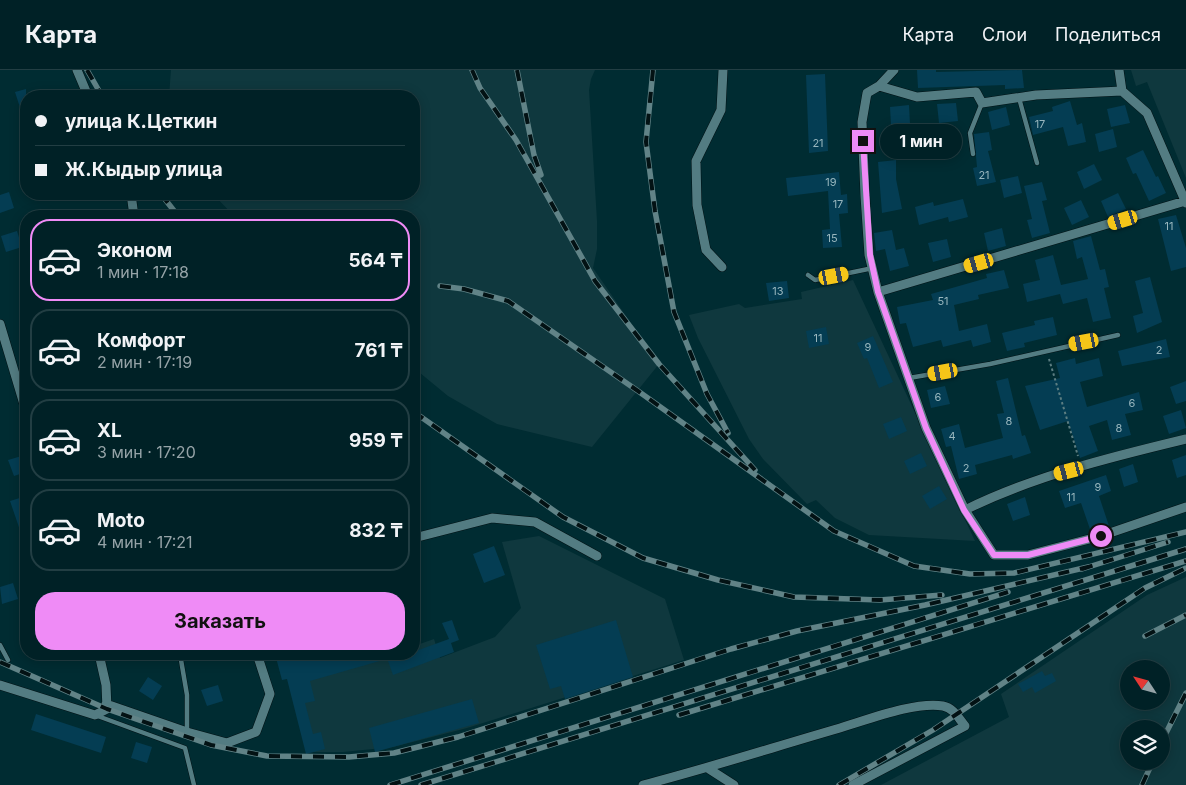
<!DOCTYPE html>
<html lang="ru">
<head>
<meta charset="utf-8">
<style>
  body { margin:0; font-family:Inter,sans-serif; background:#0e2e32; color:#f1f3f6; height:100vh; display:flex; flex-direction:column; font-size:19px; white-space:nowrap }
  * { box-sizing:border-box; margin:0 }
  p { font-size:16px; color:#95a3a7 }
  .icon { flex:none; width:28px; height:28px; fill:none; stroke:currentColor; stroke-width:2; stroke-linecap:round; stroke-linejoin:round }
  .map { position:relative; flex:1; overflow:hidden }
  .side { position:absolute; left:20px; top:140px; width:400px; height:450px; display:flex; flex-direction:column; background:#002126; border-radius:20px; box-shadow:0 2px 12px #0003,0 0 0 1px #223e43 }
  .side>* { flex:none }
  .guide { position:absolute; left:20px; top:20px; width:400px; height:110px; border-radius:20px; box-shadow:0 2px 12px #0003,0 0 0 1px #223e43; display:grid; align-content:center; height:110px; padding:0 15px; background:#002126 }
  .needle { width:32px; rotate:306deg }
  .fabs { position:absolute; left:1120px; top:590px; display:grid; gap:10px }
  .fabs a { display:grid; place-items:center; width:50px; height:50px; border-radius:50%; background:#002126; box-shadow:0 2px 12px #0003,0 0 0 1px #223e43; font-size:25px }
  .end { position:absolute; width:22px; height:22px; margin:-11px; border:6px solid #ef8bf6; background:#111; box-shadow:0 0 0 2px #111 }
  .from { border-radius:50% }
  .bubble { position:absolute; height:35px; border-radius:18px; background:#002126; box-shadow:0 2px 12px #0003,0 0 0 1px #223e43; font-size:16px; font-weight:700; line-height:35px; text-align:center }
  .car { position:absolute; width:15px; height:30px; margin:-15px -8px; border-radius:6px; box-shadow:0 0 4px 1px #0007; background:linear-gradient(#f5c518 24%,#345 0 40%,#f5c518 0 76%,#345 0 86%,#f5c518 0) }
  .guide b { display:flex; align-items:center; gap:18px; height:48px; font-size:19px }
  .guide b+b { border-top:1px solid #223e43 }
  .guide i { width:12px; height:12px; background:#f1f3f6 }
  ul { padding:9px 0 0; list-style:none }
  li { display:flex; align-items:center; gap:15px; height:82px; margin:0 10px 8px; padding:0 5px; border:2px solid #223e43; border-radius:20px }
  li div { flex:1 }
  li b { display:block; font-size:19px }
  li em { font-style:normal; font-weight:700 }
  li.active { border-color:#ef8bf6 }
  li>.icon { width:45px; height:45px; stroke-width:1.5 }
  .primary-button { display:flex; gap:10px; margin-top:auto; padding:10px 15px }
  .primary-button a { flex:1; height:58px; border-radius:20px; background:#ef8bf6; color:#111; font-size:20px; font-weight:700; line-height:58px; text-align:center }
  header { display:flex; align-items:center; gap:30px; box-sizing:border-box; height:70px; padding:0 25px; background:#002126; border-bottom:1px solid #223e43 }
  header strong { font-size:24px }
  nav { display:flex; gap:28px; margin-inline-start:auto; font-size:18px }
  .map>svg:first-child { display:block }
  .built { fill:#0f383e; fill-rule:evenodd }
  .building { fill:#043d53 }
  .lines { fill:none; stroke-linecap:round; stroke-linejoin:round }
  .lane-casing { stroke:#011215; stroke-width:5.5 }
  .street-casing { stroke:#011215; stroke-width:10 }
  .path { stroke:#5c7e82; stroke-width:2; stroke-dasharray:2.5 2.5; stroke-linecap:butt }
  .lane { stroke:#537c82; stroke-width:4.5 }
  .street { stroke:#537c82; stroke-width:9 }
  .rail-casing { stroke:#618387; stroke-width:5.5 }
  .rail { stroke:#031214; stroke-width:4; stroke-dasharray:11; stroke-linecap:butt }
  .route { stroke:#ef8bf6; stroke-width:6 }
  .labels { text-anchor:middle; dominant-baseline:central; stroke-width:4; stroke-linejoin:round; paint-order:stroke }
  .number-label { font-size:11px; fill:#98b6be }
</style>
</head>
<body>
<header>
<strong>Карта</strong>
<nav><a>Карта</a><a>Слои</a><a>Поделиться</a></nav>
</header>
<div class="map">
<svg width="1186" height="715" viewBox="0 0 1186 715">
  <rect width="100%" height="100%" fill="#002c32"/>
  <path class="built" d="M171,0H595L591,9L589,20L597,151V179L593,198L659,294L592,377L497,354L448,326L414,298V146H234L213,124H414V26H169Z
    M1131,0H1186V108L1147,12L1136,16Z
    M853,210L975,471L869,465L835,448L816,430L807,434L763,389L749,369L698,268L689,245L739,234L745,238L802,229L801,222Z
    M539,466L665,529L684,590L467,658L393,677L343,682H310L292,616L394,584H414V576L434,569L440,588L495,567L521,538L502,472Z
    M1186,507V715H881L1009,647L1001,624L1147,525ZM1129,599H1161V631H1129ZM1129,659H1161V691H1129Z"/>
  <path class="building" d="M917,0H936V2L1022,0L1024,18L1005,19V15L918,18Z
    M825,4L828,81L809,83L806,5Z
    M26,19V50H24L15,22Z
    M1070,31L1077,55L1082,53L1086,72L1068,76L1063,57L1033,65L1029,47L1053,41L1052,37Z
    M956,33L958,51L939,53L937,34Z
    M909,35L910,54L891,55L890,37Z
    M1125,35L1130,53L1111,57L1107,39Z
    M1006,37L1010,55L992,60L988,42Z
    M1113,59L1117,77L1099,82L1095,64Z
    M989,62L992,80L988,81L996,112L977,116L973,98L977,97L974,64Z
    M1143,80L1156,107L1158,106L1166,123L1149,131L1136,103L1133,104L1126,88Z
    M896,90V109L902,139L882,143L878,92Z
    M1094,94L1102,110L1084,119L1077,102Z
    M839,102L841,125L847,124L848,143L839,144L842,177L823,178L822,160L830,159L828,121L788,126L786,108Z
    M1018,106L1022,123L1004,128L1000,110Z
    M1042,112L1047,130L1042,131L1050,163L1032,168L1027,150L1032,149L1024,116Z
    M9,122L14,138L0,143V125Z
    M1118,123L1126,139L1108,147L1101,131Z
    M963,129L968,147L949,152L948,147L919,155L915,137L933,132L934,136Z
    M1081,130L1089,147L1072,155L1064,138Z
    M1176,145L1186,178V197L1171,201L1158,149Z
    M1002,158L1006,176L988,181L984,163Z
    M892,160L896,180L904,178L909,196L890,201L885,179L876,181L874,163Z
    M17,161L22,177L6,182L1,166Z
    M1091,166L1100,200L1105,199L1109,217L1104,218L1111,248L1093,252L1087,228L1063,234L1060,224L1027,232L1023,214L1040,210L1035,190L1053,185L1061,215L1088,209L1082,187L1077,189L1073,171Z
    M947,169L951,187L933,192L928,173Z
    M1004,200L1009,218L978,225L979,229L954,235L959,261L987,254L991,272L973,277L971,270L943,277L941,270L913,277L906,253L900,254L897,237L933,230L931,224L987,208L986,204Z
    M1150,207L1162,252L1137,263L1133,246L1143,243L1135,211Z
    M787,211L789,228L769,231L766,213Z
    M1053,247L1057,265L1024,273L1025,277L1007,281L1002,263L1035,255L1034,251Z
    M826,257L829,274L809,278L806,261Z
    M873,266L893,312L879,318L867,288L864,289L857,273Z
    M1166,269L1170,287L1122,296L1118,281Z
    M1075,288L1076,294L1099,288L1103,306L1080,312L1087,337L1139,322L1143,340L1125,344L1131,365L1112,370L1107,350L1089,356L1098,381L1080,388L1068,351L1040,360L1025,316L1060,308L1056,293Z
    M1008,308L1022,366L1025,365L1031,383L1013,389L1012,385L975,395L977,404L959,409L951,376L946,377L941,359L959,354L965,378L1003,368L997,344L1004,343L996,311Z
    M1186,311V331L1176,334L1170,317Z
    M945,316L950,334L931,338L927,320Z
    M1181,340L1186,358L1169,364L1163,346Z
    M901,347L907,361L889,369L883,354Z
    M921,383L927,396L910,404L904,391Z
    M25,385L26,402L14,406L8,390Z
    M1186,385V405L1177,408L1172,390Z
    M1133,394L1138,412L1124,417L1119,399Z
    M1106,405L1111,421L1099,426L1109,456L1091,462L1081,433L1065,438L1059,421Z
    M939,416L947,429L930,439L922,426Z
    M26,426V471L24,472L10,431Z
    M1025,427L1030,445L1013,451L1007,434Z
    M494,476L505,505L484,513L473,484Z
    M13,513L18,529L2,534L0,517Z
    M452,550L459,570L451,573L454,582L393,605L388,591L449,569L442,553Z
    M616,550L633,607L565,629L561,616L550,619L536,575Z
    M275,584H339L341,590L361,584H397V586L310,611L315,631L305,633L313,664L321,662L325,679L306,684L287,609L282,610Z
    M1042,601L1045,606L1052,603L1056,611L1035,623L1032,617L1023,622L1018,614Z
    M148,607L162,616L153,630L139,621Z
    M218,615L223,631L207,636L201,620Z
    M472,629L479,653L375,682L369,658Z
    M36,644L106,667L101,683L31,660Z
    M136,672L152,677L147,693L131,688Z"/>
  <g class="lines">
    <g class="lane-casing">
      <path id="lane" d="M1019,28L1037,93
        M973,84L970,63L982,33
        M808,205L815,210L873,198
        M909,308L990,294L1118,265
        M0,575L8,590
        M180,584L187,625V662
        M95,645L185,678L194,715"/>
    </g>
    <g class="street-casing">
      <path id="street" d="M77,0L88,26
        M894,0L879,16L867,23L862,52L865,126L869,185L878,222L926,358L965,440L994,485H1028L1101,466L1186,437
        M1119,0L1122,21L1147,43L1186,133
        M879,16L917,27L976,22L982,33L1036,25L1122,21
        M131,124L134,146
        M722,197L706,180L697,135L696,91L721,40L723,0
        M878,222L1185,131
        M0,254L26,341
        M965,440C1034,406 1111,387 1186,369
        M414,468L492,448L535,452L597,486
        M0,615L95,645L107,639L106,615L99,584
        M106,634L187,662L227,673L256,662L270,624L257,584
        M709,699L734,715
        M643,715C709,698 774,677 840,658C867,650 916,631 943,636C954,638 959,649 965,656L853,715"/>
    </g>
    <path class="path" d="M1049,289L1078,386"/>
    <use href="#lane" class="lane"/>
    <use href="#street" class="street"/>
    <g class="rail-casing">
      <path id="rail" d="M87,0L102,26
        M472,0L480,18L516,70L595,211L659,294L755,400
        M517,0L534,85L541,105
        M653,0L646,72L655,141L674,242L707,324L728,363
        M161,124L178,146
        M440,216L464,219L508,231L638,321L834,461L914,496L970,504L1014,503L1186,462
        M414,342L563,447L643,488L718,510L794,527L880,530L942,525
        M1082,499L1168,472
        M1145,566L1186,545
        M0,592L107,639L211,675L267,686L349,687L394,683L458,667L731,579L797,561L925,535L1088,497
        M679,645L1186,491
        M1161,673L1186,623
        M390,715L1008,522
        M421,715L1186,479
        M839,715L933,660L1145,518L1186,498
        M1142,715L1153,691"/>
    </g>
    <use href="#rail" class="rail"/>
  </g>
  <g class="lines">
    <path class="route" d="M863,71L870,185L878,222L926,358L964,440L994,485H1028L1101,466"/>
  </g>
  <g class="labels">
    <g class="number-label">
      <text x="1040" y="54">17</text>
      <text x="818" y="73">21</text>
      <text x="984" y="105">21</text>
      <text x="831" y="112">19</text>
      <text x="838" y="134">17</text>
      <text x="1169" y="156">11</text>
      <text x="832" y="168">15</text>
      <text x="778" y="221">13</text>
      <text x="943" y="231">51</text>
      <text x="818" y="268">11</text>
      <text x="868" y="277">9</text>
      <text x="1159" y="280">2</text>
      <text x="938" y="327">6</text>
      <text x="1132" y="333">6</text>
      <text x="1009" y="351">8</text>
      <text x="1119" y="358">8</text>
      <text x="952" y="366">4</text>
      <text x="966" y="398">2</text>
      <text x="1098" y="417">9</text>
      <text x="1071" y="427">11</text>
    </g>
  </g>
</svg>
<div class="fabs">
<a><svg class="needle" viewBox="-14 -14 28 28"><path d="M0-13l5 13h-10z" fill="#e53935"/><path d="M0 13l5-13h-10z" fill="#95a3a7"/></svg></a>
<a><svg class="icon" aria-label="layers" viewBox="0 0 24 24"><path d="M12 4l9 5-9 5-9-5zM3 14l9 5 9-5"/></svg></a>
</div>
<i class="end from" style="left:1101px;top:466px"></i>
<i class="end" style="left:863px;top:71px"></i>
<div class="bubble" style="left:880px;top:54px;width:82px">1 мин</div>
<i class="car" style="left:1123px;top:150px;rotate:253deg"></i>
<i class="car" style="left:979px;top:193px;rotate:254deg"></i>
<i class="car" style="left:834px;top:206px;rotate:79deg"></i>
<i class="car" style="left:1084px;top:272px;rotate:259deg"></i>
<i class="car" style="left:943px;top:302px;rotate:260deg"></i>
<i class="car" style="left:1069px;top:401px;rotate:255deg"></i>
<div class="guide">
<b><i class="from"></i>улица К.Цеткин</b>
<b><i></i>Ж.Кыдыр улица</b>
</div>
<section class="side">
<ul>
<li class="active"><svg class="icon" aria-label="car" viewBox="0 0 24 24"><path d="M5 17H2v-5l4-1 3-4h7l3 4 3 1v5h-3M9 17h6M6 11h13"/><circle cx="7" cy="17" r="2"/><circle cx="17" cy="17" r="2"/></svg><div><b>Эконом</b><p>1 мин · 17:18</p></div><em>564 ₸</em></li>
<li><svg class="icon" aria-label="car" viewBox="0 0 24 24"><path d="M5 17H2v-5l4-1 3-4h7l3 4 3 1v5h-3M9 17h6M6 11h13"/><circle cx="7" cy="17" r="2"/><circle cx="17" cy="17" r="2"/></svg><div><b>Комфорт</b><p>2 мин · 17:19</p></div><em>761 ₸</em></li>
<li><svg class="icon" aria-label="car" viewBox="0 0 24 24"><path d="M5 17H2v-5l4-1 3-4h7l3 4 3 1v5h-3M9 17h6M6 11h13"/><circle cx="7" cy="17" r="2"/><circle cx="17" cy="17" r="2"/></svg><div><b>XL</b><p>3 мин · 17:20</p></div><em>959 ₸</em></li>
<li><svg class="icon" aria-label="car" viewBox="0 0 24 24"><path d="M5 17H2v-5l4-1 3-4h7l3 4 3 1v5h-3M9 17h6M6 11h13"/><circle cx="7" cy="17" r="2"/><circle cx="17" cy="17" r="2"/></svg><div><b>Moto</b><p>4 мин · 17:21</p></div><em>832 ₸</em></li>
</ul>
<div class="primary-button"><a>Заказать</a></div>
</section>
</div>
</body>
</html>
